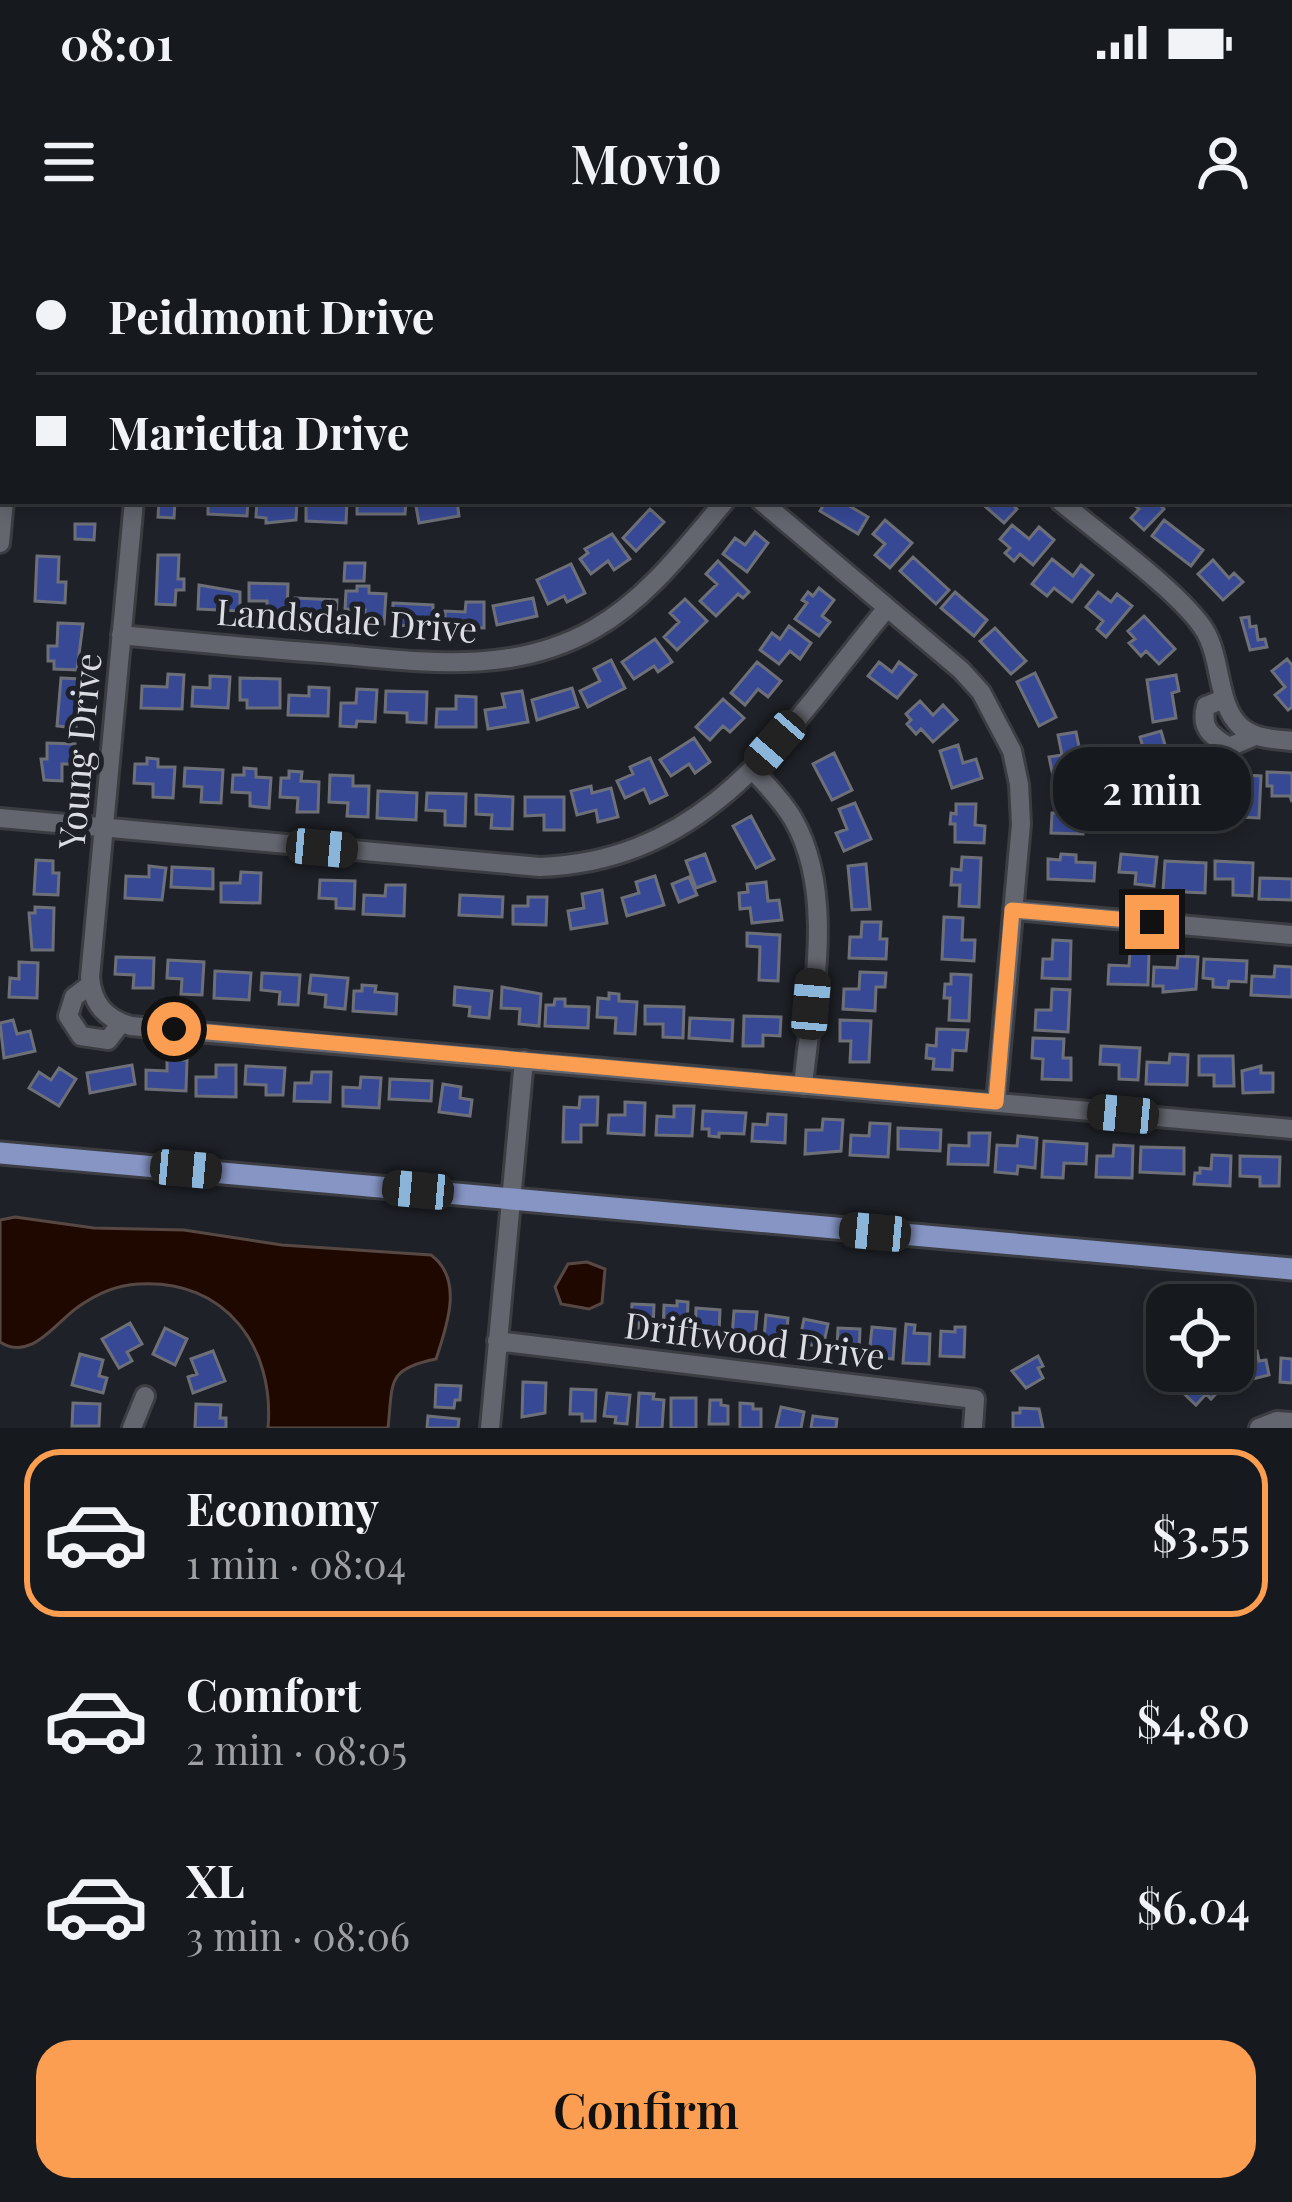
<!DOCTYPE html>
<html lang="en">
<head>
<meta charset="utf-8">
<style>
  body { margin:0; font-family:"Playfair Display",serif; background:#23262a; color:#f1f3f6; height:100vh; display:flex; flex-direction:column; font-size:45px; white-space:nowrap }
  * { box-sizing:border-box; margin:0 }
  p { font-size:39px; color:#9ea0a4 }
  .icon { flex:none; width:66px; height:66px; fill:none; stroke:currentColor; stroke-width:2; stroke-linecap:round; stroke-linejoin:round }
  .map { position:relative; height:1188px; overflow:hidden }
  .panel { display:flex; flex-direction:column; background:#16191d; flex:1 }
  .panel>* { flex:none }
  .hud { position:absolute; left:0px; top:0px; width:1293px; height:264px; box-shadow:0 6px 18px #0003,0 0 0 3px #35383b; display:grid; align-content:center; height:264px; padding:0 36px; background:#16191d }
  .buttons { position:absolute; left:1146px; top:1044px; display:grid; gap:24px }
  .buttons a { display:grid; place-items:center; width:108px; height:108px; border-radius:24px; background:#16191d; box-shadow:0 6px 18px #0003,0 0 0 3px #35383b; font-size:60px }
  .end { position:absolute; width:54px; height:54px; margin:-27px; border:15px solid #fb9e52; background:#111; box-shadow:0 0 0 6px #111 }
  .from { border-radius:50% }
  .bubble { position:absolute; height:84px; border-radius:36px; background:#16191d; box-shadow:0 6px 18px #0003,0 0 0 3px #35383b; font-size:39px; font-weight:600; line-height:84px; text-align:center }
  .car { position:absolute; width:36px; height:72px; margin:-36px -18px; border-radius:15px; box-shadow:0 0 9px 3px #0007; background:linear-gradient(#222 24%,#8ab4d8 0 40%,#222 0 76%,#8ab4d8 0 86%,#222 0) }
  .hud b { display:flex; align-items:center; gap:42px; height:114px; font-size:45px }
  .hud b+b { border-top:3px solid #35383b }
  .hud i { width:30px; height:30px; background:#f1f3f6 }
  ul { padding:21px 0 0; list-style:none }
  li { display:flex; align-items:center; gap:36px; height:168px; margin:0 24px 18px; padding:0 12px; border:6px solid transparent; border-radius:36px }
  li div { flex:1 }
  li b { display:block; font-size:45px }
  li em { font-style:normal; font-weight:600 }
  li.on { border-color:#fb9e52 }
  li>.icon { width:108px; height:108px; stroke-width:1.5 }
  .cta { display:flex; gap:24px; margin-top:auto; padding:24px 36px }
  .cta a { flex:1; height:138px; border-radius:36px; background:#fb9e52; color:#111; font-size:48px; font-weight:600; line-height:138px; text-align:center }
  .status { display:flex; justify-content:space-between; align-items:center; height:84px; padding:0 60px; background:#16191d; direction:ltr }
  .status svg { height:33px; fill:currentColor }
  header { display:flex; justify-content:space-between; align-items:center; height:156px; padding:0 36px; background:#16191d; font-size:54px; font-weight:600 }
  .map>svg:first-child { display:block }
  .green { fill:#603816 }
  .water { fill:#1f0800; stroke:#574844; stroke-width:3 }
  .building { fill:#374995; stroke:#6e7079; stroke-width:3 }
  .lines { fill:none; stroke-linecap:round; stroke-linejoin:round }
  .minor-casing { stroke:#3b3d42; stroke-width:24 }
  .major-casing { stroke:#3b3d42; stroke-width:27 }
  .minor { stroke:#63666e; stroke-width:18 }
  .major { stroke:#8695c4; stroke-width:21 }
  .route { stroke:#fb9e52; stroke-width:15 }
  .labels { text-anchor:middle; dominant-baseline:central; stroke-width:10; stroke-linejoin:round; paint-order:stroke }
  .street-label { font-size:36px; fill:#dbdde2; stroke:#1e2127 }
</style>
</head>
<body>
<div class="status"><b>08:01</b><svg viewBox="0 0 49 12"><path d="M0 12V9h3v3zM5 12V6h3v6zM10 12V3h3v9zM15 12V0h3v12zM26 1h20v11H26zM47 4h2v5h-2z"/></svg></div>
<header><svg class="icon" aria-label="menu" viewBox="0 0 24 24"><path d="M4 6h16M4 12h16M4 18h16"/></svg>Movio<svg class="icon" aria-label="person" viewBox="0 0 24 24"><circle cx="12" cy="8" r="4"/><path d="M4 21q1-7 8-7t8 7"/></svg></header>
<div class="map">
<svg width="1292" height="1188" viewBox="0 0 1292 1188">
  <rect width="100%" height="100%" fill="#1e2127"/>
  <path class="green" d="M29,0H540L29,3Z"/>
  <path class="water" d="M15,977L94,988L184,990L282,1005L431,1015C464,1039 447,1086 436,1119C386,1129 393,1142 388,1188H268C275,1107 225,1038 138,1044C117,1045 95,1055 78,1067C55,1083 31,1122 0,1102V980Z
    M587,1022L605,1029L602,1063L589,1069L561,1064L555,1047L568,1024Z"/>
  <path class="building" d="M159,261H175L174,278L158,277Z
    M208,261H248L247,276L208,274Z
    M257,261H297L296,280L266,283V278L256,277Z
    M306,261H347L346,283L306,281Z
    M357,261H406L405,274H357Z
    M415,261H457L459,276L419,283Z
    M826,261H841L868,277L858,294L820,271Z
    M979,261H1009L1017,269L1004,283Z
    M1129,261H1156L1164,269L1144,290L1131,278L1139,269Z
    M650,269L664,282L636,311L623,298Z
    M885,280L912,303L890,328L875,315L885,304L873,294Z
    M1164,280L1203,310L1191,326L1152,296Z
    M75,284H95L94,300L75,299Z
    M1012,285L1029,299L1039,287L1054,300L1033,325L1020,314L1014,321L1005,313L1010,308L1000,299Z
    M755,292L768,303L747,332L723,314L735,298L745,305Z
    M612,294L630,319L614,330L608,321L591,334L580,319L588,313L585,309Z
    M158,315H179L178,339H184V350H176L175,365L156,364Z
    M37,316L59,317L58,342H66L65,363L35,361Z
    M913,317L949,350L936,364L900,331Z
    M1052,319L1073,336L1081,325L1093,335L1072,362L1054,348L1047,356L1032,344Z
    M1213,320L1229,338L1234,333L1243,342L1223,360L1198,334Z
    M718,321L749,352L743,358L738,354L716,376L700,361L717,344L706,334Z
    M345,323H365L364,341H344Z
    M571,324L585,353L567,362L564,356L548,364L537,340Z
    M249,343L288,344L287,375L267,374V361H249Z
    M199,345L240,352V371L198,369Z
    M357,346H369V353L386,354L384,384L364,383L365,370L345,369L346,351H357Z
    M819,348L834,360L822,376L830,382L819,396L795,379L807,363L802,360L808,352L813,356Z
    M955,352L987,380L974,396L941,368Z
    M1098,352L1111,362L1117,354L1132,366L1106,397L1097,389L1103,381L1086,367Z
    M295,358L337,360L336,379L294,377Z
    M533,358L537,376L497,385L493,366Z
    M685,359L707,381L677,410L664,397L679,382L670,373Z
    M466,362H484V388L445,387V371L465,372Z
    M393,363L433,365V387L392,385Z
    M1144,376L1175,409L1159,424L1146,411L1141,416L1129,403L1135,399L1128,391Z
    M1249,377L1250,387L1256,386L1258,400L1265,399L1267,407L1250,410L1241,378Z
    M58,383L83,384L77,430L54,429V421H48V406H57Z
    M789,386L811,403L800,419L790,411L779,424L760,410L772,393L780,399Z
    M995,388L1026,421L1011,434L980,401Z
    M655,399L672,422L658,432L654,426L634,439L622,422Z
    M1287,419L1292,425V467L1288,470L1275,455L1285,447L1272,431Z
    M611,420L625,448L588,467L580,451L600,441L594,429Z
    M757,422L781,441L768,457L758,449L745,465L731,453Z
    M879,422L892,432L899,422L916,435L897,458L868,436Z
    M1035,433L1056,477L1039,486L1017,442Z
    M168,434L184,435L182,469L141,468L142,446L167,447Z
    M1176,435L1179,451L1172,453L1176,478L1153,482L1147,440Z
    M210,436L230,437L228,468L192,466L193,447L210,448Z
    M61,438L80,439L76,488L57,486Z
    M240,438L280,439V468H247V460H240Z
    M309,447L329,448L328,476L288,475L289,455L309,456Z
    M572,448L578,467L537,480L532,460Z
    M357,449L377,450L375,482L357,481L356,487L340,486L341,463H356Z
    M386,451L427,452L426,483L407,482V473L385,472Z
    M522,451L528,482L488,489L485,470L505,467L502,454Z
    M456,456L476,457V487H436L437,469H456Z
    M723,459L744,478L730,492L723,486L710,500L696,487Z
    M920,461L933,475L943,465L957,480L933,502L921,489L916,494L907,484L911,480L906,474Z
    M1161,491L1172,529L1150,535L1148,529L1142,531L1138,516L1145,514L1140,497Z
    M1076,492L1084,530L1053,536L1049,517L1062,515L1058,495Z
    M694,498L710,522L695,533L689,524L671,536L660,520Z
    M47,503L75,504L74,524H62V541L44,540L41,519H47Z
    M958,505L963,523L976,519L982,538L952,548L940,511Z
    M834,513L852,550L832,560L813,524Z
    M147,518L158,519V527H175L173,558L153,557V544L134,543L135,524H147Z
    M650,518L667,555L650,563L644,549L625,558L617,541L633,534L630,527Z
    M185,528L223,530L221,563L201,562L202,547L184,546Z
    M244,528L256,529V537L271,538L269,568L250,566V553L232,552L233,535H244Z
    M289,531L302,532L301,541L319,542L318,572H297L298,558L280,557L281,538H289Z
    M1267,532L1292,533V562L1290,556H1272V546H1267Z
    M330,535L353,536V546H369L368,577L347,576L348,563L329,562Z
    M1245,535L1261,536L1259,578L1219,576L1221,547L1244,548Z
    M1172,542L1191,551L1195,542L1212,550L1200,576L1185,569L1182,575L1175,572L1179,565L1164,559Z
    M591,546L592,553L611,548L618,577L598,582L596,570L577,575L571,551Z
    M378,551L417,553L416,580L377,578Z
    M427,553L466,554L465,586L445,585V571L426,570Z
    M1065,553H1084L1083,594L1051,593L1052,573H1065Z
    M476,555L513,557L512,589L491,588L492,575L476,574Z
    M525,557H564V590H544V575L525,576Z
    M855,563L871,599L844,611L836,593L847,589L839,569Z
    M956,564H976L975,585L985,586L984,603L955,602V584H950L951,573L956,574Z
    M751,576L774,619L756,628L733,586Z
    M705,614L715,641L696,648L686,621Z
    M1061,614L1076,615V622L1095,623L1094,641L1048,639V619L1060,620Z
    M1121,614L1157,617L1154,646L1135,644L1136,633L1119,632Z
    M962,617L981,618L979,667L959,666L960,645H951L952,629L961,630Z
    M36,620L53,621V633H59L58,655L34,654Z
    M1165,621L1206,623L1205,653L1163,651Z
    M1215,621L1253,623L1252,656L1233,655V639H1215Z
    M866,624L870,669L852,670L848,626Z
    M149,626L166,628L162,660L125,658L126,636L149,637Z
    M172,627L213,629V649L171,647Z
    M241,632L261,633L260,663L221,662V643H240Z
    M655,636L664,665L627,676L622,658L639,653L636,642Z
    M689,637L697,655L679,662L672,644Z
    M1260,638L1292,639V660L1259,659Z
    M320,640L355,641L354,669L336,668V659L319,658Z
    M766,642L768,661L779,660L782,680L752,683L750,668L740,669L739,653L748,652L747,644Z
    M386,645H405L404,676L363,674L364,655L385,656Z
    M602,650L607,683L571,689L568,671L584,668L582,654Z
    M460,655L503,657L502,677L459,675Z
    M528,657H547L546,685L513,684V666H528Z
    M35,667L54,668L53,710H32L29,673H35Z
    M944,677L963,678L962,700H975L974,721L942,719Z
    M862,682H881L880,699H887L886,719L849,718L850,697H861Z
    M747,693L780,695L778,741L759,740L760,707L747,706Z
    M1053,700L1071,701L1070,739L1042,738L1043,719H1052Z
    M1130,713H1149L1148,745L1108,744L1109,725L1129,726Z
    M1178,716L1198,717L1196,749L1163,752V746H1153L1154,727L1177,728Z
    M116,717L154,718L153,748H133L134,735L115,734Z
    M1204,719L1247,721L1246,742L1229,741L1228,748L1213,747V739L1203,738Z
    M168,720L204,722L202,755L181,754L182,739L167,738Z
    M19,722L38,723L37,758L9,757L10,738L19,739Z
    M1275,726L1292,727V757L1251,755L1252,736L1274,737Z
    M215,731L251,733L249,760L214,758Z
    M860,732L886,733L885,747H876L875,771L843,769L844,749H859Z
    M262,733L300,735L298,765L279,764L280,752L261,750Z
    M951,734L971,735L969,781L949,780L950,758H944L945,744H951Z
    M311,735L348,738L345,769L325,767L326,755L309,753Z
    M362,745L376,746L375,752L397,754L396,774L353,771L354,751H362Z
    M455,747L492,751L489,778L469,776L470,767L454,765Z
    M502,747L541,754L539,786L519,784L520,769L501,768Z
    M1052,749L1070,750L1068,792L1035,790L1036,770H1051Z
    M609,753L619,754V761L637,762L635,794L615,793L616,778L597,777L598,758L609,759Z
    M555,759H565V766L589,767L588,788L545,786L546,765H554Z
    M645,766L684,767L683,798L663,797V784H645Z
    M744,776L781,777L780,796L763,795V806H743Z
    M690,778L733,780L732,801L689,798Z
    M13,780L17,794L30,791L35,811L4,818L0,783Z
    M840,780L871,781L869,822H850L851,801H840Z
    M937,789L968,790L966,811L953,810L952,830L933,829L934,819L926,818L927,805L936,806Z
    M1033,798L1064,799L1063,818H1071V840L1042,839L1043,819L1032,818Z
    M1101,806L1140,808L1138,840L1119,839V825L1100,824Z
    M1170,814L1188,815L1187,845L1146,844L1147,822L1169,823Z
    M1199,816H1233L1234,846H1214V835H1199Z
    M167,820H187L186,851L146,849V830L167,831Z
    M132,825L135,844L90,853L87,833Z
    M216,825H236V857L196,856V837H216Z
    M246,826L285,828L283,855H266V845L245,844Z
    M1261,826V833H1273V852L1243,853L1242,831Z
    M59,828L76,839L59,866L29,848L39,832L51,840Z
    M312,832H331L330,862L294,861L295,843H311Z
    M361,837L381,838L379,868L343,866V847L360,848Z
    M390,839L432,841L431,861L389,859Z
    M443,844L461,847L460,858L472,860L470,876L439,872Z
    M580,857H598L597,885H581V902H563L564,867L579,868Z
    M625,862L645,863L644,895L608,893L609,875H625Z
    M674,866H694L692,896L656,895L657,876L674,877Z
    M703,871L746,873L744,894L719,893V897L709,896V889H702Z
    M768,874L786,875L785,903L752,901L753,884L767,885Z
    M823,879L843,880L841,911L805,914L806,890H822Z
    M870,883L890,884L888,917L850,915L851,895L869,896Z
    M898,888L941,890L940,911L898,909Z
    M969,893H990L988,925L948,924L949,905L969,906Z
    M1018,896L1037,898L1035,928L1018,926L1017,934L995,932L997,905L1017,906Z
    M1044,901L1087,904L1086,924L1064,923L1063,938L1042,937Z
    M1114,905L1133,906L1132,938L1096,937L1097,916H1113Z
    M1141,907L1184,908V934L1140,932Z
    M1212,915L1231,916L1230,946L1194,944L1195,933H1200V928L1211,929Z
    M1240,916L1280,917L1279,946H1260V937L1240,936Z
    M677,1061L688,1062L687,1091L663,1090L664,1065L677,1066Z
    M632,1064L654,1065L653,1089L639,1088V1083H631Z
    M696,1068L720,1070L719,1094L695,1093Z
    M734,1071L757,1072L755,1097L732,1096Z
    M766,1075L788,1078L786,1100L764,1098Z
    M804,1079L828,1084L823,1107L799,1103Z
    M130,1083L142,1104L127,1112L132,1121L119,1128L102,1099Z
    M906,1084L915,1085L914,1093L930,1094L929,1124L903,1123Z
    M872,1087L895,1089L893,1119L869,1116Z
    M955,1087H965L964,1117L940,1116L941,1091L955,1092Z
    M165,1088L187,1099L175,1125L153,1114Z
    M838,1088L860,1089L859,1114L844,1113L845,1107H837Z
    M213,1111L225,1141L193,1153L188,1137L197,1134L191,1119Z
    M1257,1111L1259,1121L1266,1120L1269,1135L1237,1143L1233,1115Z
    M80,1114L103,1120L99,1136L107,1138L103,1153L72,1145Z
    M1038,1116L1043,1126L1038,1128L1043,1138L1026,1148L1012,1131Z
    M1281,1118L1292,1119V1143L1280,1142Z
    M1200,1131L1209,1139L1214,1133L1225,1144L1211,1159L1206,1154L1196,1165L1178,1148L1181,1145L1185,1148Z
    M523,1142L546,1143L545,1173L522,1177Z
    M436,1145L461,1146L460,1160H455L454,1168L435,1167Z
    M571,1149L596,1150L595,1181H582V1174H570Z
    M607,1153L630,1155L627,1184L615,1183L616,1177L604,1176Z
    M639,1153L654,1154L653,1159L664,1160L662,1188H637Z
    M671,1158H696V1188H671Z
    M710,1160H721V1165L728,1166V1184H709Z
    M73,1163L100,1164L99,1186H72Z
    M740,1163L753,1164V1169H761V1188H740Z
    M196,1164L221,1165L220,1178H226V1188H195Z
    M781,1167L804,1172L801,1188H776Z
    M1020,1168L1039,1169L1043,1188H1013V1173H1020Z
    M428,1176L459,1179L458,1188H427Z
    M813,1176L837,1179L836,1188H811Z"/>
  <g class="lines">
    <g class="minor-casing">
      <path id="minor" d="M750,0L754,3
        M1050,0L1053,3
        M29,3V0
        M691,3L694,0
        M1196,3L1198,0
        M1290,189L1292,187
        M134,261L90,737C92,763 105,779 131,786L1292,889
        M761,261L961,430L981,452L1012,511L1019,544L1021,584L996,862
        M1060,261C1098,293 1182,353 1205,391C1222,420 1217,465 1240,486C1254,499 1273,499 1292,501
        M0,303L4,261
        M121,395C192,402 262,409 333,414C423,422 511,436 594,389C647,359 686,307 725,261
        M1224,459L1206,466C1200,488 1211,496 1229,507L1255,496
        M752,529C766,545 782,560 793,579C837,655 811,763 803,846
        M0,578L540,627C712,621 788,487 887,368
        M1013,670L1292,695
        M90,745L74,757L68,776L81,796L108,800L121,783
        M497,1101L975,1159L973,1188
        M132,1188L145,1156
        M490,1188L524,820
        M1259,1188L1277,1181L1292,1182"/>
    </g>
    <g class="major-casing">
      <path id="major" d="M0,913L1292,1029"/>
    </g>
    <use href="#minor" class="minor"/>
    <use href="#major" class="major"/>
  </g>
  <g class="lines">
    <path class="route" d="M174,789L996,862L1012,670L1152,682"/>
  </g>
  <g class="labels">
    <g class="street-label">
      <text transform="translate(347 379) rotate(4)">Landsdale Drive</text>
      <text transform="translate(78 511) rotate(-85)">Young Drive</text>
      <text transform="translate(755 1099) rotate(7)">Driftwood Drive</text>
    </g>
  </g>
</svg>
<div class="buttons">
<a><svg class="icon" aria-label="locate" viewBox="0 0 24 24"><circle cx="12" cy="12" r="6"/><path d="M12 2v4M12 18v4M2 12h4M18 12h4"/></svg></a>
</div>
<i class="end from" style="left:174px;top:789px"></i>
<i class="end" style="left:1152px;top:682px"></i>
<div class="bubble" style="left:1053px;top:507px;width:198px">2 min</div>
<i class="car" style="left:775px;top:503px;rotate:221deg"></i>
<i class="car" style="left:322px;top:608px;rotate:95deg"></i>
<i class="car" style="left:811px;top:764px;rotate:5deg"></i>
<i class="car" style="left:1123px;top:874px;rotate:275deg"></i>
<i class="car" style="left:186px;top:929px;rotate:95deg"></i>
<i class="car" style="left:418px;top:950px;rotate:275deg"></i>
<i class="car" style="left:875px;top:992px;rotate:275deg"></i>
<div class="hud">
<b><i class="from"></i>Peidmont Drive</b>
<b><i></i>Marietta Drive</b>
</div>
</div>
<section class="panel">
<ul>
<li class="on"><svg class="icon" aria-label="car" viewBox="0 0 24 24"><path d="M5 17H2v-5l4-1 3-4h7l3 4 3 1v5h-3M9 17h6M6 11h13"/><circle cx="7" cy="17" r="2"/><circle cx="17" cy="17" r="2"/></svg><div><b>Economy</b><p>1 min · 08:04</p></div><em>$3.55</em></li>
<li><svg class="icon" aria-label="car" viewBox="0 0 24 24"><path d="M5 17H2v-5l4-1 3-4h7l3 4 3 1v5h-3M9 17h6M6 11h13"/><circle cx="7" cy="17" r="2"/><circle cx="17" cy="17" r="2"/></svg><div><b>Comfort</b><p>2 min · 08:05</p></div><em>$4.80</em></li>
<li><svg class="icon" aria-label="car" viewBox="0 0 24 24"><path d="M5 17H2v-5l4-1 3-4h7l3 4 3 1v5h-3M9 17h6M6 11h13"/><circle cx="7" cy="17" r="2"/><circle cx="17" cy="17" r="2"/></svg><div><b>XL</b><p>3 min · 08:06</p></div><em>$6.04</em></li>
</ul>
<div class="cta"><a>Confirm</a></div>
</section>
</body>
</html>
